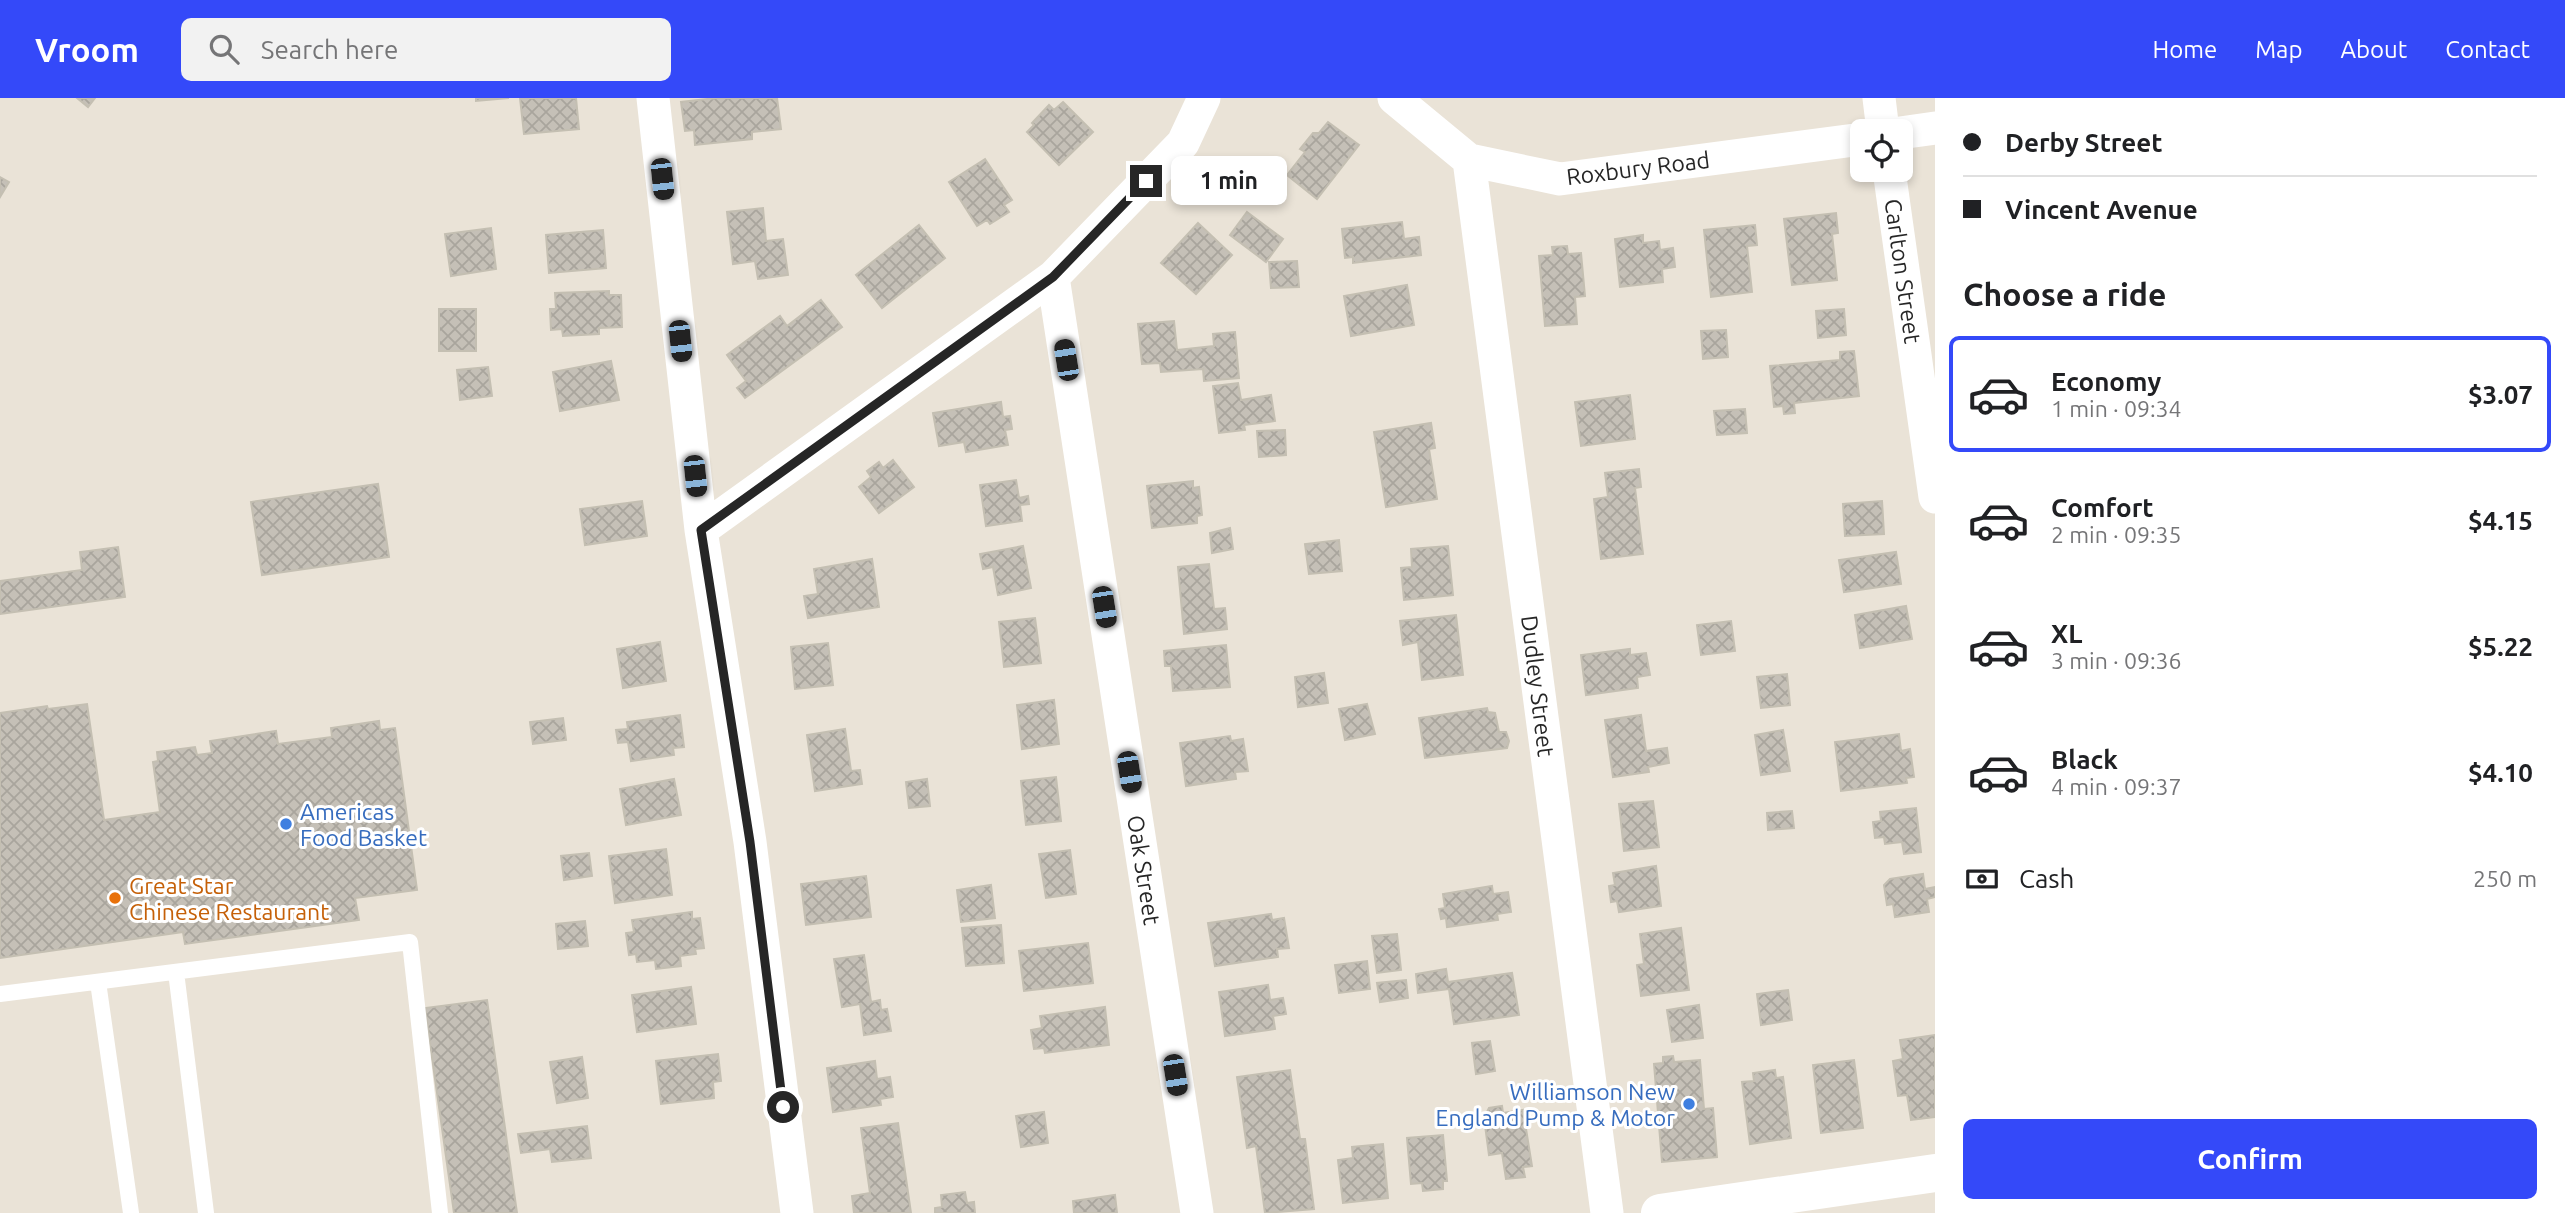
<!DOCTYPE html>
<html lang="en">
<head>
<meta charset="utf-8">
<style>
  body { margin:0; font-family:Ubuntu,sans-serif; background:#f2f2f2; color:#202124; height:100vh; display:flex; flex-direction:column; font-size:26px; white-space:nowrap }
  * { box-sizing:border-box; margin:0 }
  p { font-size:23px; color:#757577 }
  .icon { flex:none; width:38px; height:38px; fill:none; stroke:currentColor; stroke-width:2; stroke-linecap:round; stroke-linejoin:round }
  .map { position:relative; flex:1; overflow:hidden }
  .details { display:flex; flex-direction:column; background:#fff; width:630px }
  .details>* { flex:none }
  .guide { display:grid; align-content:center; height:154px; padding:0 28px; background:#fff }
  .controls { position:absolute; left:1850px; top:21px; display:grid; gap:14px }
  .controls a { display:grid; place-items:center; width:63px; height:63px; border-radius:10px; background:#fff; box-shadow:0 4px 10px #0003; font-size:35px }
  .end { position:absolute; width:32px; height:32px; margin:-16px; border:9px solid #262626; background:#fff; box-shadow:0 0 0 4px #fff }
  .from { border-radius:50% }
  .bubble { position:absolute; height:49px; border-radius:10px; background:#fff; box-shadow:0 4px 10px #0003; font-size:23px; font-weight:700; line-height:49px; text-align:center }
  .car { position:absolute; width:21px; height:42px; margin:-21px -10px; border-radius:9px; box-shadow:0 0 5px 2px #0007; background:linear-gradient(#222 24%,#8ab4d8 0 40%,#222 0 76%,#8ab4d8 0 86%,#222 0) }
  .guide b { display:flex; align-items:center; gap:24px; height:66px; font-size:26px }
  .guide b+b { border-top:2px solid #e0e0e0 }
  .guide i { width:18px; height:18px; background:#202124 }
  ul { padding:0; list-style:none }
  li { display:flex; align-items:center; gap:21px; height:116px; margin:0 14px 10px; padding:0 14px; border:4px solid transparent; border-radius:10px }
  li div { flex:1 }
  li b { display:block; font-size:26px }
  li em { font-style:normal; font-weight:700 }
  li.on { border-color:#3449f9 }
  li>.icon { width:63px; height:63px; stroke-width:1.5 }
  h2 { padding:0 28px; font-size:32px; line-height:84px }
  .pay { display:flex; align-items:center; gap:18px; height:77px; padding:0 28px; font-size:26px }
  .pay p { margin-inline-start:auto }
  .primary-button { display:flex; gap:14px; margin-top:auto; padding:14px 28px }
  .primary-button a { flex:1; height:80px; border-radius:10px; background:#3449f9; color:#fff; font-size:28px; font-weight:700; line-height:80px; text-align:center }
  header { display:flex; align-items:center; gap:42px; box-sizing:border-box; height:98px; padding:0 35px; background:#3449f9; color:#fff }
  header strong { font-size:33px }
  nav { display:flex; gap:38px; margin-inline-start:auto; font-size:24px }
  .search { width:490px; height:63px; background:#f2f2f2; display:flex; align-items:center; gap:18px; box-sizing:border-box; padding:0 24px; border-radius:10px; color:#757577; font-size:26px }
  main { display:flex; flex:1; min-height:0 }
  .map>svg:first-child { display:block }
  .building { fill:url(#building-cross-hatch); stroke:#c4bfb2; stroke-width:2 }
  .lines { fill:none; stroke-linecap:round; stroke-linejoin:round }
  .lane { stroke:#fff; stroke-width:16 }
  .street { stroke:#fff; stroke-width:33 }
  .secondary { stroke:#fff; stroke-width:38 }
  .route { stroke:#262626; stroke-width:9 }
  .shop-dot { fill:#3f7fe0; stroke:#fff; stroke-width:2.5 }
  .food-dot { fill:#e8710a; stroke:#fff; stroke-width:2.5 }
  .labels { text-anchor:middle; dominant-baseline:central; stroke-width:6; stroke-linejoin:round; paint-order:stroke }
  .street-label { font-size:23px; fill:#262626; stroke:#fff }
  .shop-label { font-size:23px; fill:#366cbe; stroke:#fff; text-anchor:start }
  .food-label { font-size:23px; fill:#c56008; stroke:#fff; text-anchor:start }
</style>
</head>
<body>
<header>
<strong>Vroom</strong>
<div class="search"><svg class="icon" aria-label="search" viewBox="0 0 24 24"><circle cx="10" cy="10" r="6"/><path d="M15 15l6 6"/></svg>Search here</div>
<nav><a>Home</a><a>Map</a><a>About</a><a>Contact</a></nav>
</header>
<main>
<div class="map">
<svg width="1935" height="1115" viewBox="0 0 1935 1115">
  <defs>
    <pattern id="building-cross-hatch" width="8" height="8" patternUnits="userSpaceOnUse" patternTransform="scale(1.75)"><rect width="8" height="8" fill="#c5c0b7"/><path d="M0 0l8 8M0 8l8-8" fill="none" stroke="#a9a59d"/></pattern>
  </defs>
  <rect width="100%" height="100%" fill="#eae3d7"/>
  <path class="building" d="M77,0H95L88,9Z
    M476,0H509L476,3Z
    M520,0H576L579,31L524,36Z
    M716,0H777L781,31L752,34V41L695,47L694,32L685,33L681,4Z
    M1063,4L1093,34L1059,67L1027,34L1034,27L1032,25L1049,7L1054,12Z
    M1328,24L1359,47L1317,101L1287,77L1305,54L1300,51L1313,35H1319Z
    M985,61L1012,102L1004,107L1009,114L990,126L987,122L977,128L949,84Z
    M0,79L9,84L0,99Z
    M763,110L766,143L783,141L788,177L758,181L755,163L733,166L727,114Z
    M1247,114L1283,141L1266,164L1230,137Z
    M1836,115L1838,135L1832,136L1837,182L1792,187L1784,121Z
    M1402,124L1404,141L1419,139L1421,157L1353,165V159L1345,160L1342,131Z
    M1198,125L1232,157L1196,196L1161,165Z
    M919,127L945,160L882,210L856,177Z
    M1755,127L1757,147L1747,148L1752,194L1711,199L1704,132Z
    M491,130L496,171L451,178L445,136Z
    M603,132L606,170L549,175L546,137Z
    M1643,137V145L1659,143L1660,152L1673,150L1675,169L1662,171L1663,184L1620,189L1615,141Z
    M1567,148L1568,156L1581,155L1585,198L1575,199L1577,226L1545,228L1539,158L1553,157L1552,149Z
    M1297,163L1299,189L1271,190L1269,164Z
    M1407,187L1414,227L1351,238L1344,198Z
    M609,193V197H621L622,229L599,230V236L563,238L562,231L551,232L550,211H556L555,195Z
    M821,202L842,229L745,300L737,290L746,283L727,257L780,218L787,228Z
    M439,211H476V253H439Z
    M1844,211L1846,237L1818,240L1816,213Z
    M1174,223L1177,252L1214,248L1213,236L1235,234L1239,280L1204,283L1203,271L1161,274L1160,265L1142,266L1138,226Z
    M1726,232L1728,259L1703,261L1701,233Z
    M1854,253L1859,298L1794,305L1795,315L1784,316L1783,308L1774,309L1770,268L1840,262V254Z
    M611,263L619,302L560,313L553,274Z
    M488,269L492,298L460,302L457,272Z
    M1238,285L1241,302L1271,297L1275,323L1244,327L1245,332L1219,335L1213,288Z
    M1630,297L1635,341L1581,348L1575,304Z
    M1001,304L1003,319L1010,318L1012,331L1005,332L1008,347L966,354L964,344L939,348L933,315Z
    M1745,311L1747,335L1717,337L1714,313Z
    M1431,325L1435,350L1429,351L1437,401L1386,409L1374,334Z
    M1285,332L1286,357L1259,359L1257,333Z
    M893,362L914,389L879,415L859,389L871,379L867,373L879,364L883,370Z
    M1639,371L1641,389L1635,390L1643,456L1601,461L1594,401L1608,399L1605,375Z
    M1016,382L1019,400L1028,398L1029,406L1020,407L1022,423L986,428L980,387Z
    M1193,383V390L1199,389L1202,417L1197,418V425L1152,430L1147,388Z
    M378,386L389,459L262,477L251,404Z
    M642,403L647,438L585,447L580,411Z
    M1882,403L1884,436L1845,438L1843,406Z
    M1230,430L1233,451L1212,455L1210,435Z
    M1339,442L1342,473L1309,476L1305,446Z
    M1023,448L1031,490L998,497L993,469L983,471L980,456Z
    M1448,448L1453,497L1404,502L1401,470L1412,469L1411,451Z
    M118,449L125,499L0,516V483L82,472L80,454Z
    M1896,454L1901,486L1844,494L1839,462Z
    M872,461L879,509L808,520L804,498L818,496L814,471Z
    M1209,466L1214,511L1225,510L1227,531L1184,536L1178,469Z
    M1906,508L1912,541L1860,550L1855,517Z
    M1456,517L1463,577L1422,582L1418,544L1403,547L1400,523Z
    M1035,520L1041,565L1004,569L999,524Z
    M1731,523L1735,553L1701,557L1697,527Z
    M660,544L666,583L623,590L617,551Z
    M828,545L833,587L795,591L791,549Z
    M1226,547L1230,589L1173,593L1171,568H1165L1164,553Z
    M1630,551V557L1646,555L1650,577L1637,579L1638,590L1586,597L1581,557Z
    M1324,575L1328,605L1298,609L1295,579Z
    M1787,576L1790,607L1761,610L1757,579Z
    M1054,602L1059,646L1022,651L1017,607Z
    M87,606L104,722L160,714L153,664L158,663L157,654L195,649L197,657L212,655L210,643L276,633L278,646L332,639L331,630L379,623L380,632L395,630L417,792L355,800L359,822L185,846L183,834L0,860V615L47,608L48,611Z
    M1367,606L1375,636L1345,642L1339,611Z
    M1487,610L1488,614L1495,615L1499,634H1506L1509,643L1507,650L1425,660L1419,620Z
    M680,617L684,649L673,650L674,657L631,663L628,644L618,645L616,632L628,631L627,624Z
    M1641,617L1646,653L1667,650L1669,665L1648,669L1649,674L1613,679L1605,622Z
    M563,620L566,642L533,646L530,624Z
    M845,631L851,673L860,672L862,686L815,693L807,637Z
    M1783,632L1790,673L1761,677L1755,637Z
    M1899,636L1901,653L1910,651L1914,679L1906,680L1907,685L1841,693L1835,644Z
    M1230,638L1231,643L1243,641L1248,673L1235,674L1236,681L1186,688L1180,645Z
    M1056,679L1061,723L1026,727L1021,683Z
    M674,681L681,717L626,727L620,691Z
    M927,681L930,708L909,710L906,684Z
    M1653,703L1659,749L1624,753L1619,706Z
    M1916,710L1921,754L1904,756L1902,744L1885,746L1884,739L1875,740L1873,724L1881,723L1880,714Z
    M1792,713L1794,730L1768,732L1767,715Z
    M666,751L672,797L615,805L609,758Z
    M1070,752L1076,796L1046,800L1039,756Z
    M589,755L592,778L564,782L561,758Z
    M1656,768L1661,808L1619,814L1617,803L1611,804L1609,788L1615,787L1613,775Z
    M1923,776L1925,791L1935,789V799L1927,801L1929,814L1895,819L1893,806L1887,807L1884,787L1890,781Z
    M866,778L871,819L806,827L801,786Z
    M991,787L995,820L961,824L957,792Z
    M1492,788L1493,796L1508,794L1511,814L1497,816L1498,822L1447,829L1446,820L1441,821L1439,811L1445,810L1443,796Z
    M692,814V821L700,820L704,850L695,851L696,856L680,858L681,868L656,871L655,862L637,864L636,856L629,857L626,835L634,834L632,822Z
    M1271,816L1272,822L1284,820L1289,850L1277,851L1278,859L1215,868L1208,825Z
    M585,823L588,848L558,851L556,826Z
    M1001,827L1004,865L966,868L962,830Z
    M1681,830L1689,892L1641,898L1637,867L1644,866L1640,836Z
    M1397,836L1401,872L1377,875L1372,838Z
    M1088,845L1093,885L1024,893L1019,853Z
    M864,857L871,904L880,902L881,912L887,911L891,933L864,937L860,906L842,909L834,861Z
    M1367,863L1370,891L1339,895L1335,867Z
    M1446,871L1448,884L1512,875L1519,917L1454,926L1449,891L1418,895L1416,876Z
    M1406,882L1408,900L1380,904L1377,885Z
    M1268,887L1270,902L1283,900L1286,916L1273,918L1275,931L1225,938L1219,894Z
    M691,889L696,926L637,934L632,897Z
    M1788,892L1792,922L1761,927L1757,896Z
    M487,902L517,1115H454L425,910Z
    M1699,907L1703,940L1672,944L1667,912Z
    M1105,909L1109,947L1045,955L1044,950L1034,951L1031,932L1042,930L1040,918Z
    M1935,937V1019L1911,1022L1907,997L1898,998L1893,963L1903,961L1900,942Z
    M1490,943L1495,973L1476,976L1472,945Z
    M718,956L721,983L713,984L714,1000L661,1006L656,963Z
    M1673,958L1674,964L1700,962L1704,1011L1713,1010L1717,1059L1662,1064L1654,966L1663,965V959Z
    M582,959L588,1000L557,1005L550,964Z
    M1854,962L1863,1030L1821,1035L1813,967Z
    M875,963L877,981L890,979L893,999L880,1001L881,1007L833,1014L827,970Z
    M1290,972L1300,1041H1305L1314,1111L1265,1115L1256,1048L1247,1050L1237,979Z
    M1775,972L1776,980L1783,979L1791,1040L1750,1046L1742,984L1754,983L1753,975Z
    M1502,1008L1503,1015L1523,1012L1532,1068L1523,1069L1525,1079L1506,1081L1502,1055L1489,1057L1484,1020L1489,1010Z
    M1044,1014L1048,1045L1021,1049L1016,1018Z
    M898,1025L911,1115H854L852,1098L870,1095L861,1030Z
    M587,1028L591,1060L552,1064L550,1051L521,1055L518,1036Z
    M1443,1037L1447,1083H1443V1091L1423,1093L1422,1085L1411,1086L1407,1040Z
    M1383,1046L1388,1100L1343,1105L1338,1062L1353,1060L1352,1049Z
    M965,1094L967,1105L974,1104L975,1115H935V1110L942,1109L941,1097Z
    M1115,1097L1117,1115H1074L1073,1103Z"/>
  <g class="lines">
    <path class="lane" d="M176,874L206,1115
      M98,884L131,1115
      M0,896L410,844L440,1115"/>
    <path class="street" d="M653,0L701,432L750,744L797,1115
      M1394,0L1469,62L1560,81L1862,41
      M1879,0L1883,33
      M1900,35L1935,30
      M1469,62L1607,1115
      M1889,72L1935,399
      M1053,179L1197,1115
      M701,432L1053,179L1183,45L1204,0"/>
    <path class="secondary" d="M1660,1115L1935,1075"/>
  </g>
  <g class="lines">
    <path class="route" d="M783,1009L750,744L701,432L1053,179L1146,83"/>
  </g>
  <g class="shop-dot">
    <circle cx="286" cy="726" r="7"/>
    <circle cx="1689" cy="1006" r="7"/>
  </g>
  <circle class="food-dot" cx="115" cy="800" r="7"/>
  <g class="labels">
    <g class="street-label">
      <text transform="translate(1638 70) rotate(-7)">Roxbury Road</text>
      <text transform="translate(1903 173) rotate(82)">Carlton Street</text>
      <text transform="translate(1538 588) rotate(83)">Dudley Street</text>
      <text transform="translate(1144 772) rotate(81)">Oak Street</text>
    </g>
    <g class="shop-label">
      <text x="300" y="713">Americas<tspan x="300" dy="26">Food Basket</tspan></text>
      <text x="1675" y="993" text-anchor="end">Williamson New<tspan x="1675" dy="26">England Pump &amp; Motor</tspan></text>
    </g>
    <g class="food-label">
      <text x="129" y="787">Great Star<tspan x="129" dy="26">Chinese Restaurant</tspan></text>
    </g>
  </g>
</svg>
<div class="controls">
<a><svg class="icon" aria-label="locate" viewBox="0 0 24 24"><circle cx="12" cy="12" r="6"/><path d="M12 2v4M12 18v4M2 12h4M18 12h4"/></svg></a>
</div>
<i class="end from" style="left:783px;top:1009px"></i>
<i class="end" style="left:1146px;top:83px"></i>
<div class="bubble" style="left:1171px;top:58px;width:116px">1 min</div>
<i class="car" style="left:662px;top:81px;rotate:174deg"></i>
<i class="car" style="left:680px;top:243px;rotate:174deg"></i>
<i class="car" style="left:1066px;top:262px;rotate:351deg"></i>
<i class="car" style="left:695px;top:378px;rotate:174deg"></i>
<i class="car" style="left:1104px;top:509px;rotate:171deg"></i>
<i class="car" style="left:1129px;top:674px;rotate:171deg"></i>
<i class="car" style="left:1175px;top:977px;rotate:171deg"></i>
</div>
<section class="details">
<div class="guide">
<b><i class="from"></i>Derby Street</b>
<b><i></i>Vincent Avenue</b>
</div>
<h2>Choose a ride</h2>
<ul>
<li class="on"><svg class="icon" aria-label="car" viewBox="0 0 24 24"><path d="M5 17H2v-5l4-1 3-4h7l3 4 3 1v5h-3M9 17h6M6 11h13"/><circle cx="7" cy="17" r="2"/><circle cx="17" cy="17" r="2"/></svg><div><b>Economy</b><p>1 min · 09:34</p></div><em>$3.07</em></li>
<li><svg class="icon" aria-label="car" viewBox="0 0 24 24"><path d="M5 17H2v-5l4-1 3-4h7l3 4 3 1v5h-3M9 17h6M6 11h13"/><circle cx="7" cy="17" r="2"/><circle cx="17" cy="17" r="2"/></svg><div><b>Comfort</b><p>2 min · 09:35</p></div><em>$4.15</em></li>
<li><svg class="icon" aria-label="car" viewBox="0 0 24 24"><path d="M5 17H2v-5l4-1 3-4h7l3 4 3 1v5h-3M9 17h6M6 11h13"/><circle cx="7" cy="17" r="2"/><circle cx="17" cy="17" r="2"/></svg><div><b>XL</b><p>3 min · 09:36</p></div><em>$5.22</em></li>
<li><svg class="icon" aria-label="car" viewBox="0 0 24 24"><path d="M5 17H2v-5l4-1 3-4h7l3 4 3 1v5h-3M9 17h6M6 11h13"/><circle cx="7" cy="17" r="2"/><circle cx="17" cy="17" r="2"/></svg><div><b>Black</b><p>4 min · 09:37</p></div><em>$4.10</em></li>
</ul>
<div class="pay"><svg class="icon" aria-label="cash" viewBox="0 0 24 24"><path d="M3 7h18v10H3z"/><circle cx="12" cy="12" r="2"/></svg>Cash<p>250 m</p></div>
<div class="primary-button"><a>Confirm</a></div>
</section>
</main>
</body>
</html>
